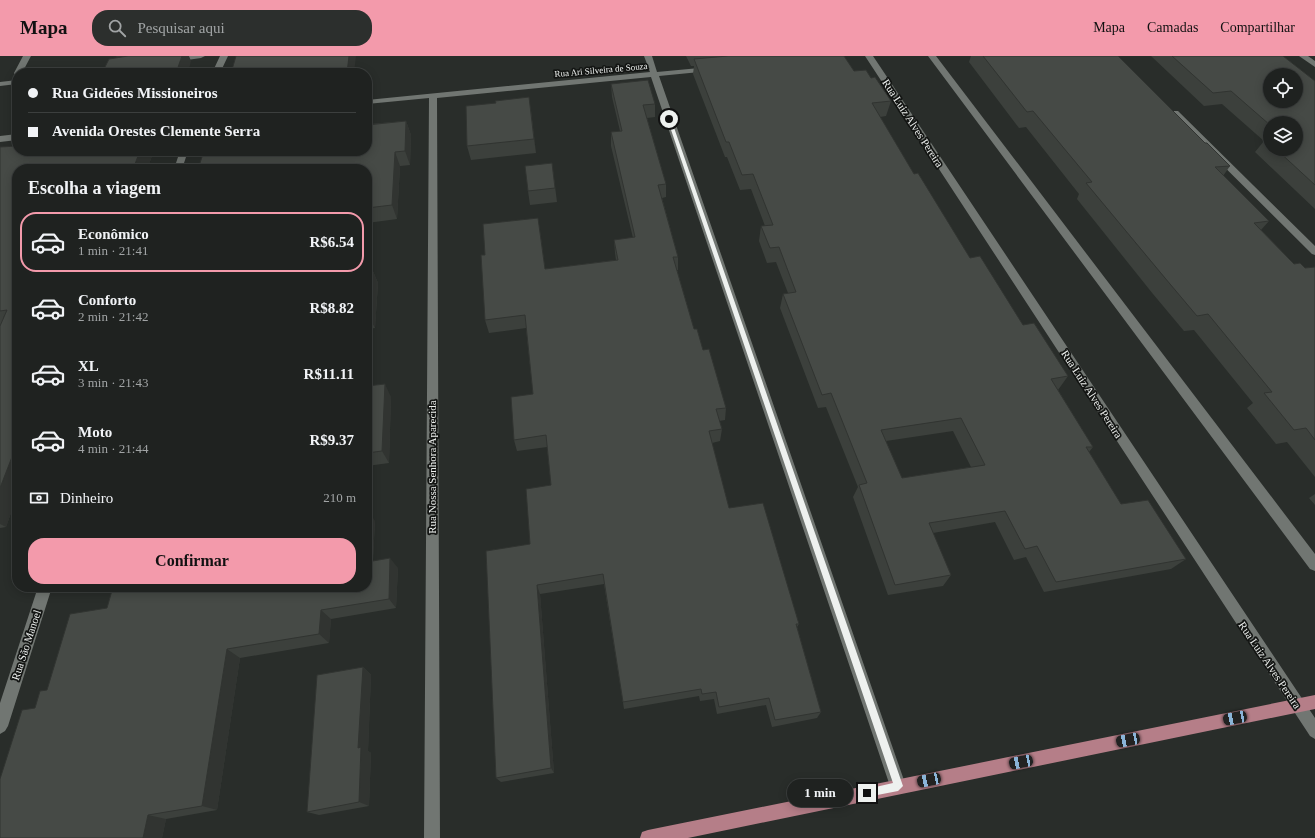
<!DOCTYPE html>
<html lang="pt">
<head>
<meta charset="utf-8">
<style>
  body { margin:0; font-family:"Times New Roman",serif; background:#2c2f2d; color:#f1f3f6; height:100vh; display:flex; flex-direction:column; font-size:15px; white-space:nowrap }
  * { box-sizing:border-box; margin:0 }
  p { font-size:13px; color:#a1a4a5 }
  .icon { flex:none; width:22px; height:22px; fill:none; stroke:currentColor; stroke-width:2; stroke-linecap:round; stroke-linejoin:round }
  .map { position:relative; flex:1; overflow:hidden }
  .side { position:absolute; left:12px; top:108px; width:360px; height:428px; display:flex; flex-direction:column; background:#1f2220; border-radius:16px; box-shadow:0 2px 10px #0003,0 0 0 1px #3c3f3e }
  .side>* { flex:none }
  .top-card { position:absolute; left:12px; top:12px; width:360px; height:88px; border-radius:16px; box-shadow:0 2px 10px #0003,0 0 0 1px #3c3f3e; display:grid; align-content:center; height:88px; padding:0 16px; background:#1f2220 }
  .controls { position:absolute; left:1263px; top:12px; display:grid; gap:8px }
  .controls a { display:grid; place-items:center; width:40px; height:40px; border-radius:50%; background:#1f2220; box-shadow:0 2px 10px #0003,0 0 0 1px #3c3f3e; font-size:20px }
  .end { position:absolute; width:18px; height:18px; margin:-9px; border:5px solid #eef1ef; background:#111; box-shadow:0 0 0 2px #111 }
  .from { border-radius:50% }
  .bubble { position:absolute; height:28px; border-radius:14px; background:#1f2220; box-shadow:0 2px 10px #0003,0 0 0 1px #3c3f3e; font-size:13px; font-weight:800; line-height:28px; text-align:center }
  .car { position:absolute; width:12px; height:24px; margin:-12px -6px; border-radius:5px; box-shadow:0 0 3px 1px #0007; background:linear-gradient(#222 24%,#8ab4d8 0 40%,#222 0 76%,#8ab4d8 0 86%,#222 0) }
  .top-card b { display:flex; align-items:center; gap:14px; height:38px; font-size:15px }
  .top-card b+b { border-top:1px solid #3c3f3e }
  .top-card i { width:10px; height:10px; background:#f1f3f6 }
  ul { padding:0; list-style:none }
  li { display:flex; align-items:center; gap:12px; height:60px; margin:0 8px 6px; padding:0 8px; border:2px solid transparent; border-radius:16px }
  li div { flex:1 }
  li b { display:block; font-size:15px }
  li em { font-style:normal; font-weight:800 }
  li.on { border-color:#f39aab }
  li>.icon { width:36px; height:36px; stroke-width:1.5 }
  h2 { padding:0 16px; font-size:18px; line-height:48px }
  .pay { display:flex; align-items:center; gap:10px; height:44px; padding:0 16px; font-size:15px }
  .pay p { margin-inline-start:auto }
  .action { display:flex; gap:8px; margin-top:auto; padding:8px 16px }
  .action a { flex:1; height:46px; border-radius:16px; background:#f39aab; color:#111; font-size:16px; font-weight:800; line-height:46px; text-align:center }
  header { display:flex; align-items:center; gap:24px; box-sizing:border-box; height:56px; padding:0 20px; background:#f39aab; color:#111 }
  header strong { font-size:19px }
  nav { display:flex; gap:22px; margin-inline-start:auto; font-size:14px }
  .search { width:280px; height:36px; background:#2c2f2d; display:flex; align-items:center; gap:10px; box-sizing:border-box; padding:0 14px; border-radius:16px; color:#a1a4a5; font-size:15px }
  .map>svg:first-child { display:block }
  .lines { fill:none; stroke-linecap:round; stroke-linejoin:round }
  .minor { fill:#717672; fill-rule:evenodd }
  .major { fill:#b57e88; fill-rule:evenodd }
  .wall { fill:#3c403c; fill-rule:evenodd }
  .shaded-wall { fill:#313431 }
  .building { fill:#464a46; stroke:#313431; fill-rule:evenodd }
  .route { fill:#eef1ef }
  .labels { text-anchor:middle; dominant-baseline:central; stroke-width:3.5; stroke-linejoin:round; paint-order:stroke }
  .far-street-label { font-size:9px; fill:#eef1ef; stroke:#131513 }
  .street-label { font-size:11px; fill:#eef1ef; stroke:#131513 }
</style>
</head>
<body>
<header>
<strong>Mapa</strong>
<div class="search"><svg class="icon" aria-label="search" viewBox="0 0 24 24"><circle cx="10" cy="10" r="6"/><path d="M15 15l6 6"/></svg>Pesquisar aqui</div>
<nav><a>Mapa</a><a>Camadas</a><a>Compartilhar</a></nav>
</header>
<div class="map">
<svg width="1315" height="782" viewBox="0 0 1315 782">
  <rect width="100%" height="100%" fill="#292d2a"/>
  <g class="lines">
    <path class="minor" d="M23,0H31L22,17L15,19L14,17Z
      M185,0H205L201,2L173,6L169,4Z
      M220,0H228L220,17H212Z
      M644,0H652L657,16L710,11L714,13L710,15L659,20L906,730L904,736L898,738L892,736L890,730L651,21L437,42L440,782H424L429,42L367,48V44L650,16Z
      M865,0H873L1315,662V683L1310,680Z
      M928,0H936L1315,498V515L1310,513Z
      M1299,0H1308L1315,5V11Z
      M119,9H122V13L94,17H75L79,15Z
      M17,24V28L0,30V26Z
      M1172,55H1178L1315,190V199L1312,198L1172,59Z
      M17,78V84L0,86V80Z
      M180,95H188L182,113H174Z
      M38,531H52L8,670L5,675L0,678V647Z"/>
    <path class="major" d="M1315,639V653L688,782H640L642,776L648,774Z"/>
  </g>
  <path class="wall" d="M686,0H844L854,15L871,22L891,45L886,60L880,61L914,118L970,202L1023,269L1068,320L1058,334L1093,391L1089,396L1121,448L1186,503L1171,513L1044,536L1026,501L1014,504L995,466L933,477L951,519L943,530L888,539L853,441L858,431L826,351L818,352L780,252L783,238L788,237L776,206L767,207L759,185L761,170H765L751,133L740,134L727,101H725L693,18L694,10H691ZM953,375L971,411L902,422L886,385Z
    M971,0H1118L1205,87L1230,110L1223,120L1269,165L1261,174L1294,208L1305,212L1315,211V421L1287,386L1276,388L1247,352L1253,347L1194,274L1184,275L1153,238L1077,143L1079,138L1026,71L1019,72L969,6Z
    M1151,0H1283L1315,25V153L1255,96L1264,85L1222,48L1204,50ZM1270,67L1296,93H1270Z
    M611,28L655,48V61L647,62L666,128V141L662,142L678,201V214H677L694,273L726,352L725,364L719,365L722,373L720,385L712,387L729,452L799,568L797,571L821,656L817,662L772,671L766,649L717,658L714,643L700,645L699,640L624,653L604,528L540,538L554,717L501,726L496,722L530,488L551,429L547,391L517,395L514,384L533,338L526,272L489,277L485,264V199L540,175L545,213L616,204L615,197L614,184L633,182L611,90V76L620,75L612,41Z
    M531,55L536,97L471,104L467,90Z
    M367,61L370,68L406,65L411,79L410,109L400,110L397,163L367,167Z
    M0,91L154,95L147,113H17V440L6,471L0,472V270L1,269H0Z
    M552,107L557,146L530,149L528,135Z
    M372,213L378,227L375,272L367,273V214Z
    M367,330L391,341L389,407L367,410Z
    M1315,438V449L1309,442Z
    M375,465L373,505L398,512L396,552L331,563L329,587L240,602L217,754L166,763L162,782H0L35,652L47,634L107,552Z
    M363,611L371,619L368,695L371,697L369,750L319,759L307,756Z"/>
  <path class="shaded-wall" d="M116,0H181L120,8Z
    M182,0H189L191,5L188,17H176Z
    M349,0H356L354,17H347Z
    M529,41L531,55L536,97L534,83Z
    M367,61L371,72L367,76Z
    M406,65L411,79L410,109L405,95Z
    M140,95H154L147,113H133Z
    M395,96L400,110L397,163L392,149Z
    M538,162L540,175L547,226L545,213Z
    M372,213L378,227L375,272L368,259Z
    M385,328L391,341L389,407L382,395Z
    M17,388V440L6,471L0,468V432Z
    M368,454L375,465L372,517L367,510V463Z
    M390,502L398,512L396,552L389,543Z
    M537,529L540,538L554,717L551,712Z
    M321,554L331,563L329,587L319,578Z
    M227,593L240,602L217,754L202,750Z
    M363,611L371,619L368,695L371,697L369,750L359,746L358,692Z
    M148,759L166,763L162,782H143Z"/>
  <path class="building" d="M128,0H182L176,17H102L109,3Z
    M236,0H349L347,17H231Z
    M728,0H844L854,15L866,14L871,22L875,21L891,45L872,47L914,118L918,117L970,202L980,200L1023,269L1034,267L1068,320L1051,323L1093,391H1086L1121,448L1148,444L1186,503L1056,526L1037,490L1025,493L1005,455L929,467L951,519L895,529L859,429L867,427L831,337L822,339L783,238L796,236L779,191L770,192L761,170L773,169L753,118L742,119L729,86H726L694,3ZM961,362L985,409L902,422L881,374Z
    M983,0H1118L1205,87H1207L1230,110L1215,111L1269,165L1254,167L1294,208L1300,207L1305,212L1315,211V384L1306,372L1294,374L1264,337L1272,336L1208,258L1197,260L1165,222L1086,127L1092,126L1033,55L1027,56Z
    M1172,0H1283L1315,25V129L1276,93H1296V67H1270V69L1231,35L1213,37ZM1270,19H1296V45H1270Z
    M648,24L655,48L643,49L666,128L658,129L678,201H673L694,273H697L703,294L709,293L726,352L716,353L722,373L709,375L729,452L763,447L799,568H796L821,656L775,664L769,642L719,651L716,636L702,638L701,633L623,646L603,518L537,529L551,712L496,722L486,495L530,488L526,433L551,429L546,379L514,384L511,341L533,338L525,259L485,264L481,199H485L483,168L538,162L545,213L618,204L614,184L635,181L611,76L622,75L611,28Z
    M529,41L534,83L467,90L466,50L496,47L495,45Z
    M406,65L405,95L395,96L392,149L367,152V113H198L204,95H367V69Z
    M1265,83H1270V88Z
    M17,90V95H140L133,113H17V388L0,432V270L7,254L0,255V91Z
    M552,107L555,132L528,135L525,110Z
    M372,213L368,259H367V214Z
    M385,328L382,395L367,397V330Z
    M390,502L389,543L321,554L319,578L227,593L202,750L148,759L143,782H0V723L22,654L35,652L40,635L47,634L70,558L107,552L113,531H367V506Z
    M363,611L358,692L361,691L359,746L307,756L317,619Z"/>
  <path class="route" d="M667,62L671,63L903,730L898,735L867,741L863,737L867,733L893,727Z"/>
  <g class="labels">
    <g class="far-street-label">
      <text transform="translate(601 14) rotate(-5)">Rua Ari Silveira de Souza</text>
    </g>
    <g class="street-label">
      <text transform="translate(913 67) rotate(57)">Rua Luiz Alves Pereira</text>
      <text transform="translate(1092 338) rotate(57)">Rua Luiz Alves Pereira</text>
      <text transform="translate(432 411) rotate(-90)">Rua Nossa Senhora Aparecida</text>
      <text transform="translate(26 589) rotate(-72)">Rua São Manoel</text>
      <text transform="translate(1270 609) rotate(56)">Rua Luiz Alves Pereira</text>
    </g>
  </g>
</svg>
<div class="controls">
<a><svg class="icon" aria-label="locate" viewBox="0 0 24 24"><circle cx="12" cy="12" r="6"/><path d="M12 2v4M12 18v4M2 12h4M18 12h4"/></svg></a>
<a><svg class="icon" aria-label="layers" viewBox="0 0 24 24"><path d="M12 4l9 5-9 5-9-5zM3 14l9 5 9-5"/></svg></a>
</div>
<i class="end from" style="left:669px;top:63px"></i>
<i class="end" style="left:867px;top:737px"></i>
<div class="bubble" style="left:787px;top:723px;width:66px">1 min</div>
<i class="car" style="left:1235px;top:662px;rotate:259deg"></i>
<i class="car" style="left:1128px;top:684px;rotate:259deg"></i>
<i class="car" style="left:1021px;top:706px;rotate:259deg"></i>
<i class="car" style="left:929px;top:724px;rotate:258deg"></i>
<div class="top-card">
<b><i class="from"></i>Rua Gideões Missioneiros</b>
<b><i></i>Avenida Orestes Clemente Serra</b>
</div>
<section class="side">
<h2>Escolha a viagem</h2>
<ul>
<li class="on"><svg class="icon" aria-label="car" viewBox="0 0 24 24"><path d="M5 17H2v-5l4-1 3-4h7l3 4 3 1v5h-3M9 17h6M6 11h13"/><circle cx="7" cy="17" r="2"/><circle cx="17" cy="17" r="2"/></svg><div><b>Econômico</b><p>1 min · 21:41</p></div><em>R$6.54</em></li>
<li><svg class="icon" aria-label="car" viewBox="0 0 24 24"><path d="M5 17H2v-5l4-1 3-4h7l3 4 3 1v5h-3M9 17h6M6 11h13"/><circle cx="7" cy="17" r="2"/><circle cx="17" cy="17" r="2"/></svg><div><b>Conforto</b><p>2 min · 21:42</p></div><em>R$8.82</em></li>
<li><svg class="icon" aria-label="car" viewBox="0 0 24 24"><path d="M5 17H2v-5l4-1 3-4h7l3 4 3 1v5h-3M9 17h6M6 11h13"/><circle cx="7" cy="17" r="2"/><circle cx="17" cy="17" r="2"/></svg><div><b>XL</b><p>3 min · 21:43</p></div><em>R$11.11</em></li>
<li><svg class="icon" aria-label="car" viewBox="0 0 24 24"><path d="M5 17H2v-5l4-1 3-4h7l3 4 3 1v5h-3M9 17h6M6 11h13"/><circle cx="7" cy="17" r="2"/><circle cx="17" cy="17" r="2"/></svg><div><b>Moto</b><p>4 min · 21:44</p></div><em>R$9.37</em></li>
</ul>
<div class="pay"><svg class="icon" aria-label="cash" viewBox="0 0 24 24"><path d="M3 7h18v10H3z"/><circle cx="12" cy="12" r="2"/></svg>Dinheiro<p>210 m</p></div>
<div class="action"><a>Confirmar</a></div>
</section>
</div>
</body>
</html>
